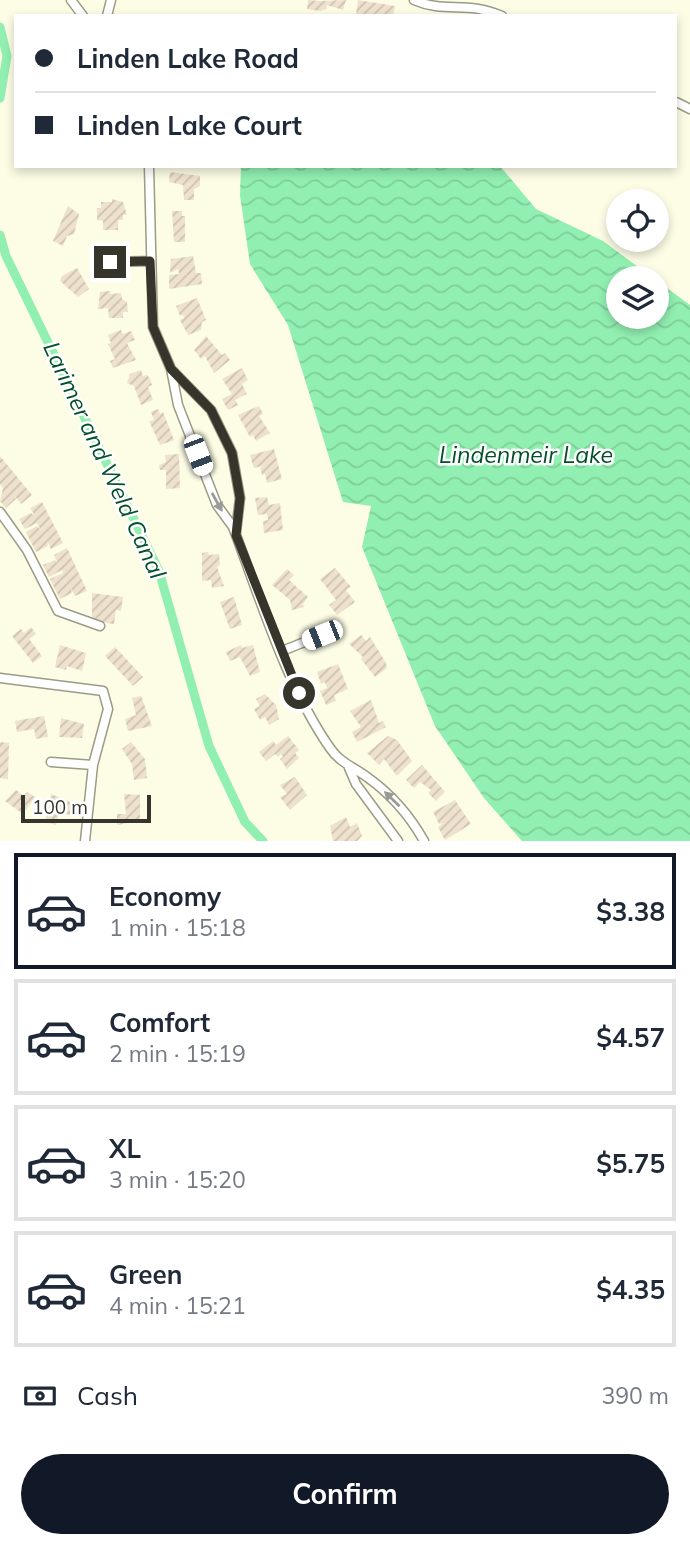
<!DOCTYPE html>
<html lang="en">
<head>
<meta charset="utf-8">
<style>
  body { margin:0; font-family:Mulish,sans-serif; background:#f2f2f3; color:#1f2937; height:100vh; display:flex; flex-direction:column; font-size:26px; white-space:nowrap }
  * { box-sizing:border-box; margin:0 }
  p { font-size:23px; color:#747a83 }
  .icon { flex:none; width:38px; height:38px; fill:none; stroke:currentColor; stroke-width:2; stroke-linecap:round; stroke-linejoin:round }
  .map { position:relative; height:841px; overflow:hidden }
  .side { display:flex; flex-direction:column; background:#fff; flex:1 }
  .side>* { flex:none }
  .hud { position:absolute; left:14px; top:14px; width:663px; height:154px; border-radius:0px; box-shadow:0 4px 10px #0003; display:grid; align-content:center; height:154px; padding:0 21px; background:#fff }
  .buttons { position:absolute; left:606px; top:189px; display:grid; gap:14px }
  .buttons a { display:grid; place-items:center; width:63px; height:63px; border-radius:50%; background:#fff; box-shadow:0 4px 10px #0003; font-size:35px }
  .scale { position:absolute; left:21px; bottom:18px; width:130px; box-sizing:border-box; padding-left:7px; border:4px solid #36352c; border-top:0; font-size:19px; line-height:24px; white-space:nowrap; color:#36352c; -webkit-text-stroke:5px #fff; paint-order:stroke }
  .end { position:absolute; width:32px; height:32px; margin:-16px; border:9px solid #36352c; background:#fff; box-shadow:0 0 0 4px #fff }
  .from { border-radius:50% }
  .car { position:absolute; width:21px; height:42px; margin:-21px -10px; border-radius:9px; box-shadow:0 0 5px 2px #0007; background:linear-gradient(#fff 24%,#345 0 40%,#fff 0 76%,#345 0 86%,#fff 0) }
  .hud b { display:flex; align-items:center; gap:24px; height:66px; font-size:26px }
  .hud b+b { border-top:2px solid #e0e1e3 }
  .hud i { width:18px; height:18px; background:#1f2937 }
  ul { padding:12px 0 0; list-style:none }
  li { display:flex; align-items:center; gap:21px; height:116px; margin:0 14px 10px; padding:0 7px; border:4px solid #e0e1e3; border-radius:0px }
  li div { flex:1 }
  li b { display:block; font-size:26px }
  li em { font-style:normal; font-weight:700 }
  li.on { border-color:#111827 }
  li>.icon { width:63px; height:63px; stroke-width:1.5 }
  .pay { display:flex; align-items:center; gap:18px; height:77px; padding:0 21px; font-size:26px }
  .pay p { margin-inline-start:auto }
  .action { display:flex; gap:14px; margin-top:auto; padding:14px 21px }
  .action a { flex:1; height:80px; border-radius:42px; background:#111827; color:#fff; font-size:28px; font-weight:700; line-height:80px; text-align:center }
  .map>svg:first-child { display:block }
  .water { fill:url(#water-waves) }
  .lines { fill:none; stroke-linecap:round; stroke-linejoin:round }
  .canal { stroke:#91efb1; stroke-width:9 }
  .building { fill:url(#building-hatch) }
  .street-casing { stroke:#9c9b86; stroke-width:11 }
  .street { stroke:#fff; stroke-width:8 }
  .oneway { fill:#9a9a96 }
  .route { stroke:#36352c; stroke-width:9 }
  .labels { text-anchor:middle; dominant-baseline:central; stroke-width:5; stroke-linejoin:round; paint-order:stroke }
  .water-label { font-size:23px; font-style:italic; fill:#044f29; stroke:#fff }
</style>
</head>
<body>
<div class="map">
<svg width="690" height="841" viewBox="0 0 690 841">
  <defs>
    <pattern id="water-waves" width="16" height="10" patternUnits="userSpaceOnUse" patternTransform="scale(1.75)"><rect width="16" height="10" fill="#91efb1"/><path d="M0 5q4-4 8 0t8 0" fill="none" stroke="#7ece98"/></pattern>
    <pattern id="building-hatch" width="6" height="6" patternUnits="userSpaceOnUse" patternTransform="scale(1.75)"><rect width="6" height="6" fill="#eee2ce"/><path d="M-1 1l2-2M0 6l6-6M5 7l2-2" fill="none" stroke="#cdc2b1"/></pattern>
  </defs>
  <rect width="100%" height="100%" fill="#fdfce5"/>
  <path class="water" d="M241,166H500L536,209L603,241L653,278H618V317H656V280L690,305V841H522L484,798L435,726L362,547L371,506L343,502L288,325L250,264L240,195Z"/>
  <g class="lines">
    <path class="canal" d="M486,16V15
      M0,27L7,56L0,98
      M0,235L6,256L159,571L209,746L245,822L263,841"/>
  </g>
  <path class="building" d="M308,0L320,1L346,0L343,10L327,5L326,9L320,11L307,9Z
    M358,0L395,6L393,16L356,14Z
    M170,172L200,176V186L194,189V200H184L183,185L169,182Z
    M112,199L123,202L127,215H123V220H118V230H103V221L97,220V208H101V202H112Z
    M68,206L79,214L74,234L67,236L63,246L53,241Z
    M172,211H182V216H185V242H174Z
    M193,256L196,273H201L202,284L169,289V275L179,274L178,269L170,273L171,259Z
    M77,268L89,289L78,297L60,281L62,276Z
    M110,291V294L121,293L122,299L127,302L128,312H123V318H109L108,308L98,309L100,292Z
    M197,298L206,320L202,322L201,330L188,335L180,320L184,318L183,315L180,316L176,306Z
    M121,330L123,334L131,331L135,340L127,343L136,360L113,368L110,361L115,359L108,344L111,343L108,335Z
    M206,336L222,355L225,353L230,360L214,373L205,356L201,359L194,350Z
    M242,368L248,380L242,384L247,394L235,400L238,405L228,410L222,399L232,394L222,379Z
    M141,370L143,376L147,375L150,379L152,385L148,387L153,400L141,405L134,386L127,383L130,374Z
    M259,406L263,414L259,416L270,433L256,441L253,435L250,437L238,415Z
    M158,409L160,414L163,412L174,440L160,445L149,421L154,420L151,412Z
    M274,449L282,479L267,483L265,474L262,475L260,468L262,466L254,468L250,455Z
    M179,454L180,488L166,489V470H160L159,465L166,462L165,455Z
    M0,456L32,495L21,504L14,495L16,499L6,508L0,501L3,488L0,484Z
    M267,497L269,505L280,503L283,530L264,533L263,521L268,520L267,514L258,515L255,498Z
    M42,502L63,543L51,549L47,541L48,546L36,552L26,532L37,526L41,530L37,523L25,529L19,519L31,513L35,516L30,508Z
    M67,548L87,591L75,596L71,588L72,593L60,599L50,579L63,573L62,570L49,577L43,565L55,560L58,564L54,555Z
    M208,552L209,555L219,554L220,565L217,567L224,586L212,588L211,580L202,581V553Z
    M335,568L351,587L346,590L355,602L337,615L329,605L336,600L320,579Z
    M287,569L294,575L289,580L308,597L303,604L304,607L292,610L290,600L272,585Z
    M92,593L123,597L121,611L116,610L114,624L92,621Z
    M234,597L242,625L230,629L220,602Z
    M31,627L36,634L29,639L42,656L33,663L12,636L21,629L24,633Z
    M361,635L366,641L370,637L386,663L387,668L375,677L361,659L363,657L349,644Z
    M60,645L86,653L82,671L67,666L66,670L55,667Z
    M241,645L242,648L253,645L260,672L250,676L240,657L230,661L226,652Z
    M115,647L143,677L133,686L105,656Z
    M338,664L348,689L334,695L336,701L326,705L320,691L327,688L325,682L321,684L317,672Z
    M265,694L276,705L279,719L269,725L265,717L260,720L254,709L260,706L256,699Z
    M141,696L152,726L128,731L125,719L136,715L132,698Z
    M371,700L379,723L383,721L386,727L357,742L352,732L361,727L350,711Z
    M44,716L48,737L36,739L34,729L17,732L15,721Z
    M61,718L84,724L82,738L59,737Z
    M288,736L299,750L295,753L299,758L287,769L280,759L283,757L281,754L278,757L275,754L266,761L259,752L273,741L276,745Z
    M388,736L397,740L412,761L397,776L384,759L379,765L367,753Z
    M0,742L9,743L8,779L0,778Z
    M131,742L145,759L147,778L134,780L132,764L122,749Z
    M422,765L445,792L436,801L428,793L431,790L427,787L420,782L414,788L406,780Z
    M295,777L307,795L290,810L280,797L287,794L280,785Z
    M16,790L24,796L27,792L35,797L23,814L5,801Z
    M51,794L73,803L70,815L59,812L56,825L45,822Z
    M124,794L140,795V821L117,825V814H126Z
    M455,800L471,824L445,840L438,827L444,823L439,824L433,812Z
    M346,817L350,827L357,823L362,836L357,841H333L330,826Z"/>
  <g class="lines">
    <g class="street-casing">
      <path id="street" d="M71,0L83,16
        M414,0C446,14 466,0 502,16
        M107,16L111,0
        M676,102L690,109
        M149,166L153,327L171,369L178,405L217,505L233,527C260,598 286,685 330,748C340,763 354,767 367,777C391,794 410,816 424,841
        M110,262L150,261
        M173,371L211,410L232,453L240,498L236,532
        M0,512L27,550L58,611L100,626
        M282,651L322,635
        M0,678L103,691L108,709L93,765L85,841
        M51,762L93,765
        M349,768L356,784L398,841"/>
    </g>
    <use href="#street" class="street"/>
  </g>
  <defs><path id="oneway-solid" d="M-6-.8H1V-3.2L6.5 0L1 3.2V.8H-6Z" transform="scale(1.75)"/></defs>
  <g class="oneway">
    <use href="#oneway-solid" transform="translate(217 502) rotate(61)"/>
    <use href="#oneway-solid" transform="translate(392 799) rotate(-136)"/>
  </g>
  <g class="lines">
    <path class="route" d="M110,262L150,261L153,327L171,369L211,410L232,453L240,498L236,535L299,693"/>
  </g>
  <g class="labels">
    <g class="water-label">
      <text x="526" y="454">Lindenmeir Lake</text>
      <text transform="translate(105 460) rotate(65)">Larimer and Weld Canal</text>
    </g>
  </g>
</svg>
<div class="buttons">
<a><svg class="icon" aria-label="locate" viewBox="0 0 24 24"><circle cx="12" cy="12" r="6"/><path d="M12 2v4M12 18v4M2 12h4M18 12h4"/></svg></a>
<a><svg class="icon" aria-label="layers" viewBox="0 0 24 24"><path d="M12 4l9 5-9 5-9-5zM3 14l9 5 9-5"/></svg></a>
</div>
<div class="scale">100 m</div>
<i class="end from" style="left:299px;top:693px"></i>
<i class="end" style="left:110px;top:262px"></i>
<i class="car" style="left:198px;top:455px;rotate:159deg"></i>
<i class="car" style="left:322px;top:635px;rotate:248deg"></i>
<div class="hud">
<b><i class="from"></i>Linden Lake Road</b>
<b><i></i>Linden Lake Court</b>
</div>
</div>
<section class="side">
<ul>
<li class="on"><svg class="icon" aria-label="car" viewBox="0 0 24 24"><path d="M5 17H2v-5l4-1 3-4h7l3 4 3 1v5h-3M9 17h6M6 11h13"/><circle cx="7" cy="17" r="2"/><circle cx="17" cy="17" r="2"/></svg><div><b>Economy</b><p>1 min · 15:18</p></div><em>$3.38</em></li>
<li><svg class="icon" aria-label="car" viewBox="0 0 24 24"><path d="M5 17H2v-5l4-1 3-4h7l3 4 3 1v5h-3M9 17h6M6 11h13"/><circle cx="7" cy="17" r="2"/><circle cx="17" cy="17" r="2"/></svg><div><b>Comfort</b><p>2 min · 15:19</p></div><em>$4.57</em></li>
<li><svg class="icon" aria-label="car" viewBox="0 0 24 24"><path d="M5 17H2v-5l4-1 3-4h7l3 4 3 1v5h-3M9 17h6M6 11h13"/><circle cx="7" cy="17" r="2"/><circle cx="17" cy="17" r="2"/></svg><div><b>XL</b><p>3 min · 15:20</p></div><em>$5.75</em></li>
<li><svg class="icon" aria-label="car" viewBox="0 0 24 24"><path d="M5 17H2v-5l4-1 3-4h7l3 4 3 1v5h-3M9 17h6M6 11h13"/><circle cx="7" cy="17" r="2"/><circle cx="17" cy="17" r="2"/></svg><div><b>Green</b><p>4 min · 15:21</p></div><em>$4.35</em></li>
</ul>
<div class="pay"><svg class="icon" aria-label="cash" viewBox="0 0 24 24"><path d="M3 7h18v10H3z"/><circle cx="12" cy="12" r="2"/></svg>Cash<p>390 m</p></div>
<div class="action"><a>Confirm</a></div>
</section>
</body>
</html>
